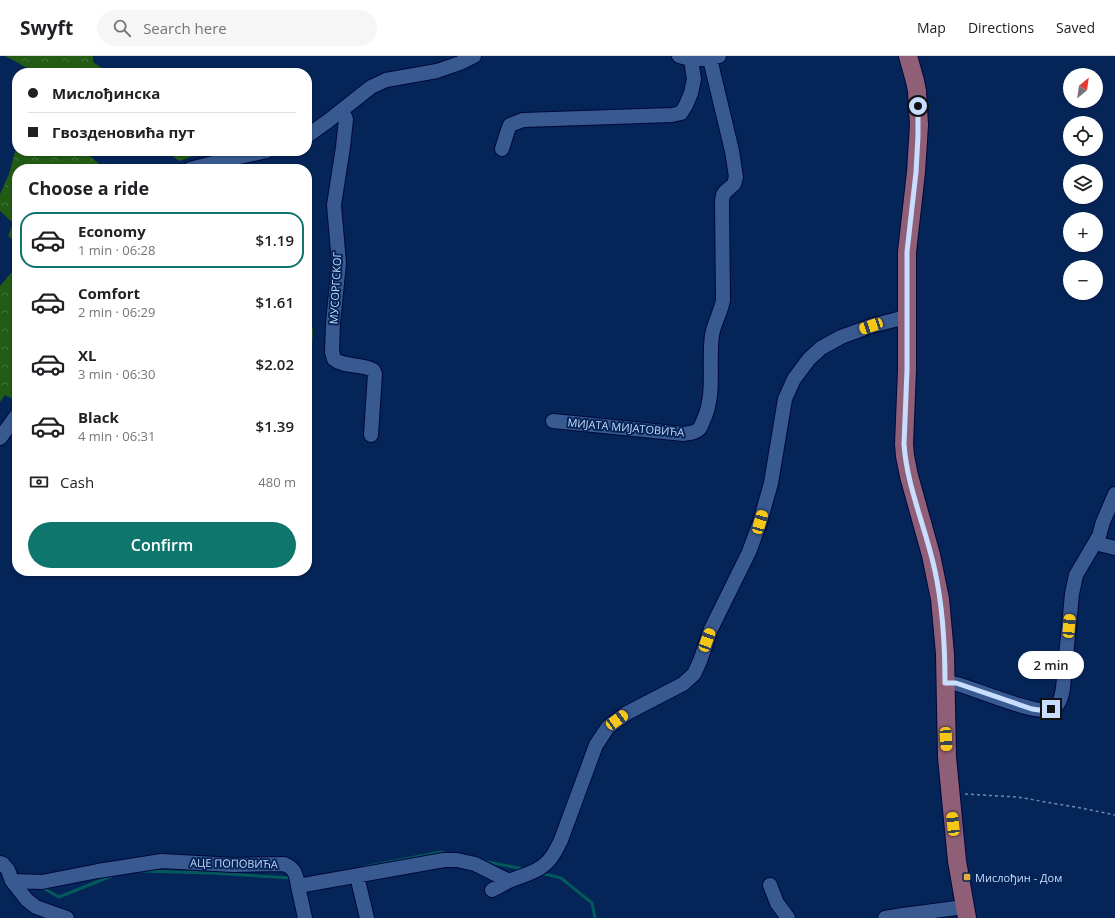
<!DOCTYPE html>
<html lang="en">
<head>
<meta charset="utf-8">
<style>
  body { margin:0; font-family:"Open Sans",sans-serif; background:#f6f6f6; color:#202124; height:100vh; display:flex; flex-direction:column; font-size:15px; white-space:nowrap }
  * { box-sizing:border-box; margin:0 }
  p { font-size:13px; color:#757577 }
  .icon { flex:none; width:22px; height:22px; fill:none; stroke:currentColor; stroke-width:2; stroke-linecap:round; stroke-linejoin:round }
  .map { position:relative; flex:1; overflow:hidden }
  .panel { position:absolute; left:12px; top:108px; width:300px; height:412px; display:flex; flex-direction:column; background:#fff; border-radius:16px; box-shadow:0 1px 3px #0004 }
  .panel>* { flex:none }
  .hud { position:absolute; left:12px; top:12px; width:300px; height:88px; border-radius:16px; box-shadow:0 1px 3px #0004; display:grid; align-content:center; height:88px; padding:0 16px; background:#fff }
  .needle { width:26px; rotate:29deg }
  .controls { position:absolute; left:1063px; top:12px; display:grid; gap:8px }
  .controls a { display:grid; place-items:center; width:40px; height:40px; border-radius:50%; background:#fff; box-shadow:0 1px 3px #0004; font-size:20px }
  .end { position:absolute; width:18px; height:18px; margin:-9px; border:5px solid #c9ddfe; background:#111; box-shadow:0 0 0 2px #111 }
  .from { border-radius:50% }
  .bubble { position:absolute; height:28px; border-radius:14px; background:#fff; box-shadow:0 1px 3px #0004; font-size:13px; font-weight:600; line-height:28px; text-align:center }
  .car { position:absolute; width:12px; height:24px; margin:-12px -6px; border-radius:5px; box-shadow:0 0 3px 1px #0007; background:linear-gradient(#f5c518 24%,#345 0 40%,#f5c518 0 76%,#345 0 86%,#f5c518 0) }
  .hud b { display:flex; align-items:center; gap:14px; height:38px; font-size:15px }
  .hud b+b { border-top:1px solid #e0e0e0 }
  .hud i { width:10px; height:10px; background:#202124 }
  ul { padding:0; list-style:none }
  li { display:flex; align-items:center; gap:12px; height:56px; margin:0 8px 6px; padding:0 8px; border:2px solid transparent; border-radius:16px }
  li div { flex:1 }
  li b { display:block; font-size:15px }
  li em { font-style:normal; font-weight:600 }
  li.on { border-color:#0f766e }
  li>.icon { width:36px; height:36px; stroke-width:1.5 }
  h2 { padding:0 16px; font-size:18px; line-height:48px }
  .pay { display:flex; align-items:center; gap:10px; height:44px; padding:0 16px; font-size:15px }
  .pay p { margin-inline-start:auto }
  .action { display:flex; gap:8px; margin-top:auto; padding:8px 16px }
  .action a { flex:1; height:46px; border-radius:24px; background:#0f766e; color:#fff; font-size:16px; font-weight:600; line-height:46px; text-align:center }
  header { display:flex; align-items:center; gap:24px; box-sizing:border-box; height:56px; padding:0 20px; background:#fff; border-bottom:1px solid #e0e0e0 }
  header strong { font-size:19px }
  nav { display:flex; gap:22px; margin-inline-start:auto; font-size:14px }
  .search { width:280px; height:36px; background:#f6f6f6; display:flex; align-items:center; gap:10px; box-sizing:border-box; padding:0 14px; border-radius:22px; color:#757577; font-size:15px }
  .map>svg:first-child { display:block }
  .forest { fill:url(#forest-crowns) }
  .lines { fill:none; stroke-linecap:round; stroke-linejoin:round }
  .stream { stroke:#04595d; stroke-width:3 }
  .minor-casing { stroke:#00083b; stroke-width:16 }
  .major-casing { stroke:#00083b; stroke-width:20 }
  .path { stroke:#6f88b1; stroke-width:1.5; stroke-dasharray:3 3; stroke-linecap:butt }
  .minor { stroke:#385a91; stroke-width:14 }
  .major { stroke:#8e5f77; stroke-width:18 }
  .route { stroke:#c9ddfe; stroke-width:5 }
  .poi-dot { fill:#e7ac37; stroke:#052457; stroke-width:1.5 }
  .labels { text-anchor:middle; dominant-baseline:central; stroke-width:4; stroke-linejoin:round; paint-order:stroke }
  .street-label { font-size:11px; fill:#c9ddfe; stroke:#052457 }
  .poi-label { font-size:11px; fill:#c9ddfe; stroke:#052457; text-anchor:start }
</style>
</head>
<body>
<header>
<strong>Swyft</strong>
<div class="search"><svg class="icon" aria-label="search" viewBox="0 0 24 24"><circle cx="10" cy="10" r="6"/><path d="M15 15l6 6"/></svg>Search here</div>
<nav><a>Map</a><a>Directions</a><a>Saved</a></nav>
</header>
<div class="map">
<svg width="1115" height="862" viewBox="0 0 1115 862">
  <defs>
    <pattern id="forest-crowns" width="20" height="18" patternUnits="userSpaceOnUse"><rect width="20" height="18" fill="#225b14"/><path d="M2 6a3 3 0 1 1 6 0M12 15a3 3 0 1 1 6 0" fill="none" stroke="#417237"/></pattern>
  </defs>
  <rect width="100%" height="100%" fill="#052457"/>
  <path class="forest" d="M5,0H93V6L109,17H44L31,14Z
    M17,89V95H84L105,113H17V187L8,180L13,167L0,155V138L9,118Z
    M165,95H206L180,105Z
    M17,210V343L16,345L5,339L0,346V230Z
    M307,265L313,273L307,375Z"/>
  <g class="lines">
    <path class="stream" d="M482,805L524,813
      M364,811L441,796L447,798
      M140,815L211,817L292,822
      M541,817L561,822L592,847L595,862
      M41,831L59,841L114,819"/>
    <g class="minor-casing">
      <path id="minor" d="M679,0C693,5 705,4 719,0
        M342,54L346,63L343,91L334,149L339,207L333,267L332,296L334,303C345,312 361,307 373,314L375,318L371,379
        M307,80L328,65L371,31L386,24L437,15L460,7L474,0
        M502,93L508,74L510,69L523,64L672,59L681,57L686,49L691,37L694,23L691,4
        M190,113L221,105L267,95
        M553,365L684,378C689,377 695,377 699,373C701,371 702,368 703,365C716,338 708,308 712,279C714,267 721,256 723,244L722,145L723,139L725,136L734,128L736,121L732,95L710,3
        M0,382L17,359
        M1095,487L1115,492
        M945,627C949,627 953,627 957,628C976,633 1037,660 1052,653C1059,650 1062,639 1063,632L1072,538L1076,519L1099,480L1103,466L1115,438
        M0,807L3,808L8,814L12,825L27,844L36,851L67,862
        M357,820L367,862
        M12,825L42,826L98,815L162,805L233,809L284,808C296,813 296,819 298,830L444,804H457L475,808L509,825
        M770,829L777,847L788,862
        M298,830L305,862
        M492,834C498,831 503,828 509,825C523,819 540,816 550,803C555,797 558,790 561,784L596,689L608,671L627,657L683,628L694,618L700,605L711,573L749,496L760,466L771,427L785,343L794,323L809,303L821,292L841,281L871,270L898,263L907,261
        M885,862L903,859L964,851"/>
    </g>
    <g class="major-casing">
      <path id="major" d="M908,0L915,25L917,35L919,69L916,116L907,196V314L904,388L905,400L909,420L931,499L940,543L945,598L947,701L957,805L967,862"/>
    </g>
    <path class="path" d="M965,738L1017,741L1081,752L1115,759"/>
    <use href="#minor" class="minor"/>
    <use href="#major" class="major"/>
  </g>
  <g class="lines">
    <path class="route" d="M918,50V80L916,116L907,196V314L904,388C907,432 926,472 935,515C943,552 945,589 945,627H956L1032,653L1039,654L1051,653"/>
  </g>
  <rect class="poi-dot" x="963" y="817" width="8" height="8" rx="2"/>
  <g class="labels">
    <g class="street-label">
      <text transform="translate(335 232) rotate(-87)">МУСОРГСКОГ</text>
      <text transform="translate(626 371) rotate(5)">МИЈАТА МИЈАТОВИЋА</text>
      <text transform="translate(234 807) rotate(1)">АЦЕ ПОПОВИЋА</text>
    </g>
    <g class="poi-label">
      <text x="975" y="821">Мислођин - Дом</text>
    </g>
  </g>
</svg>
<div class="controls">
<a><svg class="needle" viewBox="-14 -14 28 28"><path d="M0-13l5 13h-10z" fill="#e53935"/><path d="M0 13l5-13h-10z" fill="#757577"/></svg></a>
<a><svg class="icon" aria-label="locate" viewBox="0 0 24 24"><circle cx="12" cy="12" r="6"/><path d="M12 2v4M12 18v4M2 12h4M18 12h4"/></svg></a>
<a><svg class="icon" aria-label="layers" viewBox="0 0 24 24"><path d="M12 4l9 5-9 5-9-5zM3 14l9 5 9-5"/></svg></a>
<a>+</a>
<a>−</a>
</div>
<i class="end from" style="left:918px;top:50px"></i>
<i class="end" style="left:1051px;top:653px"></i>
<div class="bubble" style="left:1018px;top:595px;width:66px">2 min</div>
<i class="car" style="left:871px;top:270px;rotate:251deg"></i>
<i class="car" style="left:760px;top:466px;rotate:16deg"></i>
<i class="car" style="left:1069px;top:570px;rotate:5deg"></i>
<i class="car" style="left:707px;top:584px;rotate:20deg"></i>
<i class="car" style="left:617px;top:664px;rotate:54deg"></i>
<i class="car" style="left:946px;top:683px;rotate:177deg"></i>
<i class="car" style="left:953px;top:768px;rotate:354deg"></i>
<div class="hud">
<b><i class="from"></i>Мислођинска</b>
<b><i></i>Гвозденовића пут</b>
</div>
<section class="panel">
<h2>Choose a ride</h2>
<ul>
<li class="on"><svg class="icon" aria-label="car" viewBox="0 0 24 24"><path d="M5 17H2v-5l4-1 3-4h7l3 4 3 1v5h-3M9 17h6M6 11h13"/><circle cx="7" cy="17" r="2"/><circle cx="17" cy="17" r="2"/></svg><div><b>Economy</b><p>1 min · 06:28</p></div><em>$1.19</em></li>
<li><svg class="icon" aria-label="car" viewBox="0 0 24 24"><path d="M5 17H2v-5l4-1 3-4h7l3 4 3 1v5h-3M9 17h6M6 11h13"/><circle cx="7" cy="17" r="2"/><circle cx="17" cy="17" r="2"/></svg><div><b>Comfort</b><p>2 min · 06:29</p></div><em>$1.61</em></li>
<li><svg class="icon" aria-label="car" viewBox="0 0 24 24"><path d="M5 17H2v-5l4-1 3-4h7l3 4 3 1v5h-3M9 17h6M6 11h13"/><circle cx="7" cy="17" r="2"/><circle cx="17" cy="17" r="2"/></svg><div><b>XL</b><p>3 min · 06:30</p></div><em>$2.02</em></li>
<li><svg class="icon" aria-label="car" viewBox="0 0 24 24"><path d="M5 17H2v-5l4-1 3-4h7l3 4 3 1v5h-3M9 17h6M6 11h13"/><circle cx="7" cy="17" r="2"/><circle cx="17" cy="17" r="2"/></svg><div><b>Black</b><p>4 min · 06:31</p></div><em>$1.39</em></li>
</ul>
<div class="pay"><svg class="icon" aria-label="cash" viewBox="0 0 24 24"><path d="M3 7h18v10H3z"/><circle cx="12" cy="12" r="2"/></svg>Cash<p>480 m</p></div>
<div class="action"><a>Confirm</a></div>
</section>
</div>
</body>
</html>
